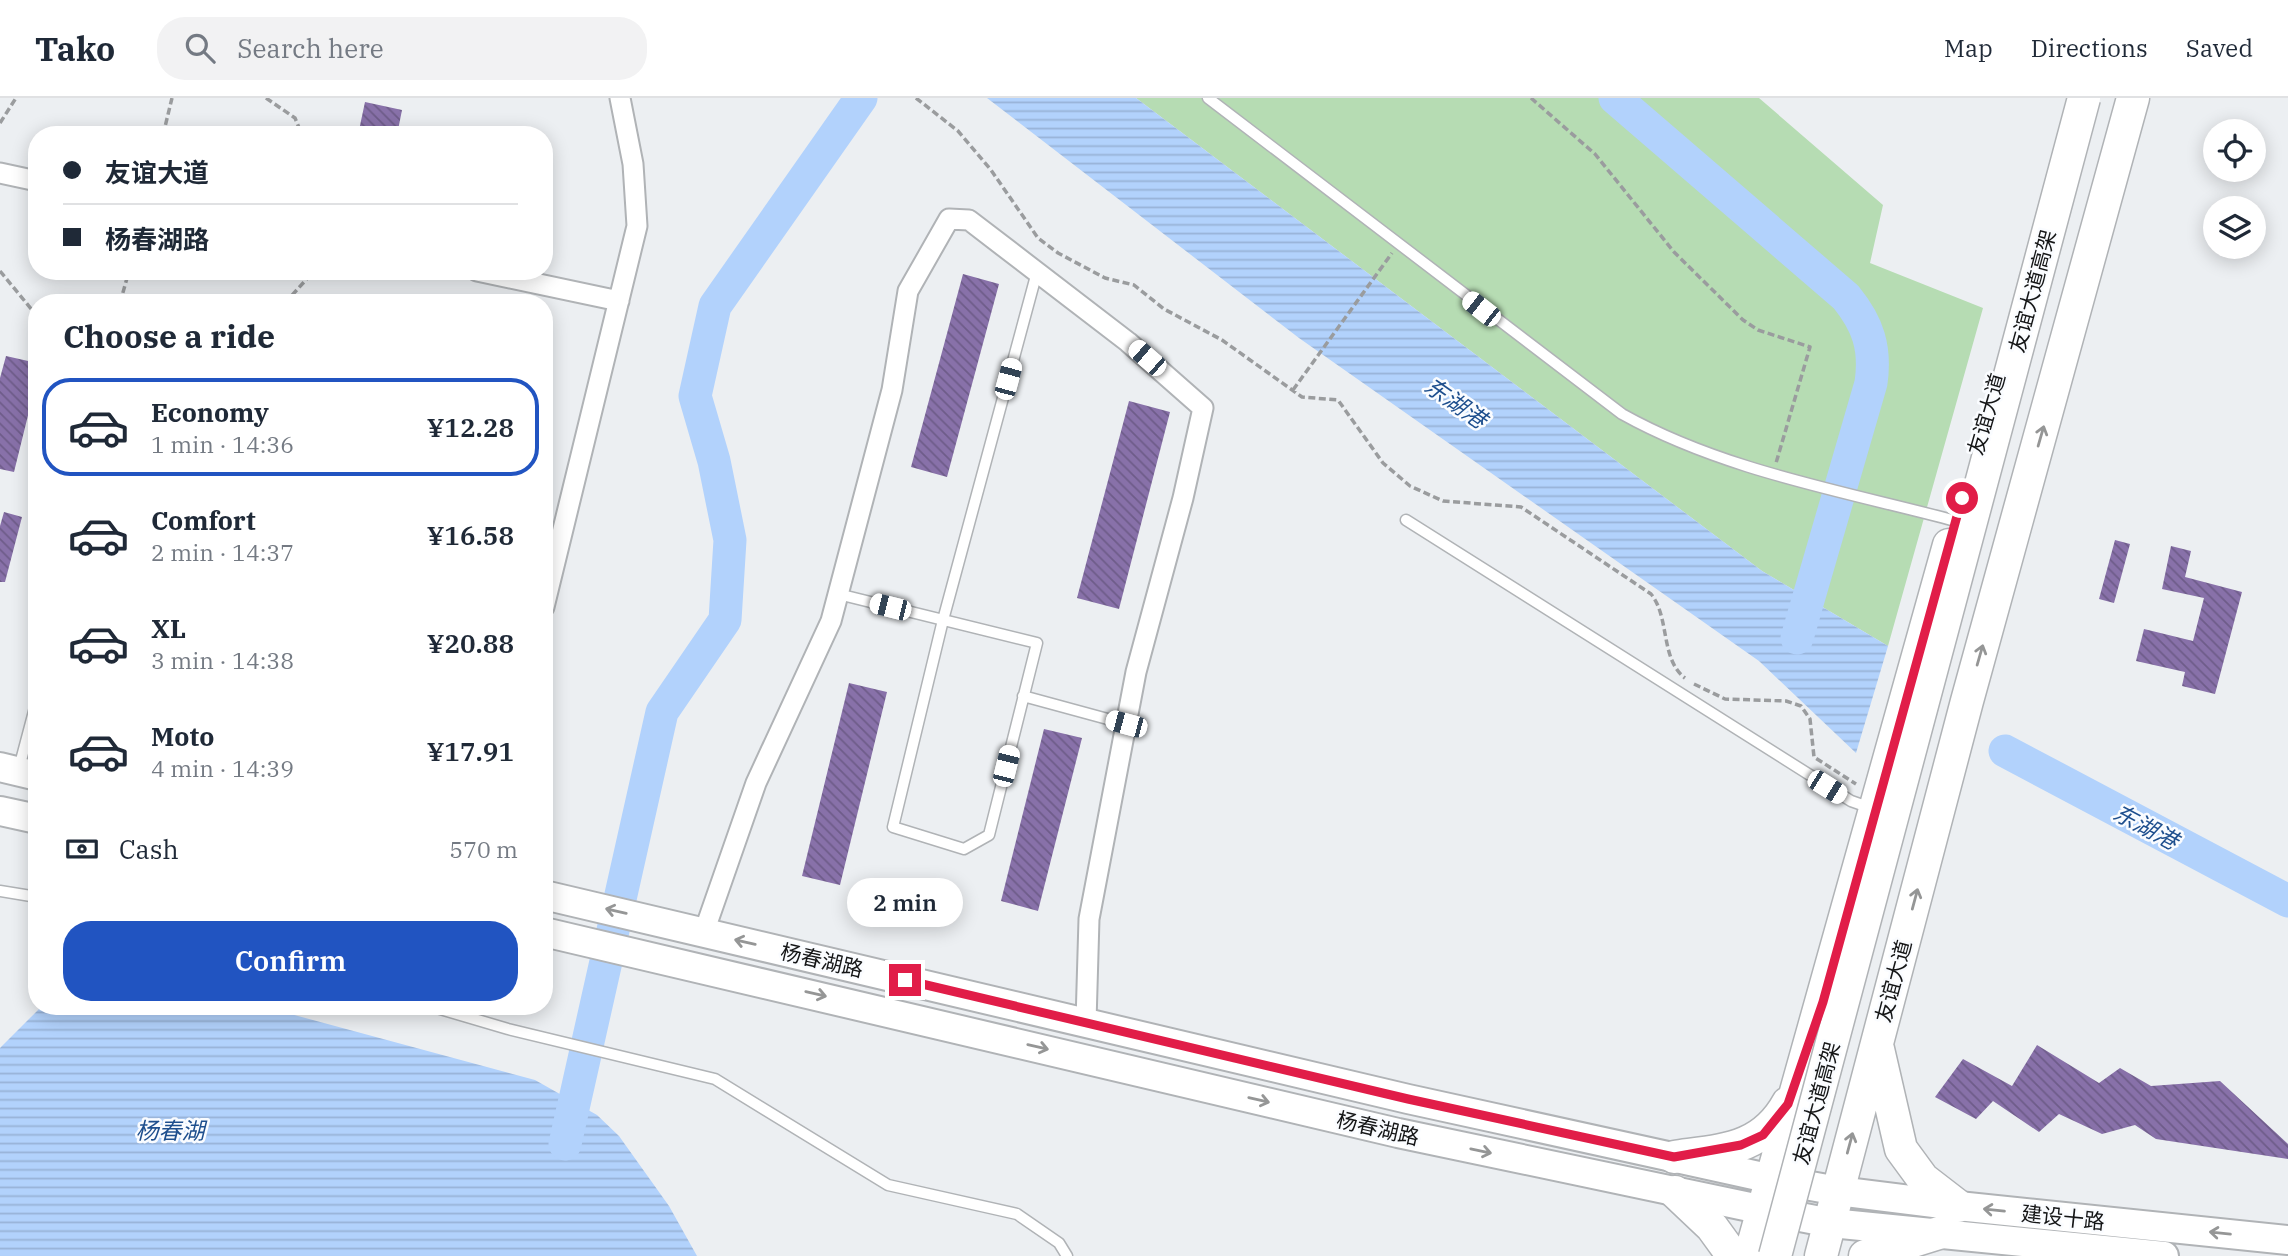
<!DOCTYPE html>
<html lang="en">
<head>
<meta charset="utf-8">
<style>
  body { margin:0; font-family:"IBM Plex Serif","Noto Sans SC",serif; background:#f2f2f3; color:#1f2937; height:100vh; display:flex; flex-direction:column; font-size:26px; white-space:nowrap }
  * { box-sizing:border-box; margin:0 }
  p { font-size:23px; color:#747a83 }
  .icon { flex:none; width:38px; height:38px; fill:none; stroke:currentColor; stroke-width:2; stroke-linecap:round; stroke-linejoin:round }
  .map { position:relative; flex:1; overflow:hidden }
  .panel { position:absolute; left:28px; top:196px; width:525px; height:721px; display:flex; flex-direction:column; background:#fff; border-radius:28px; box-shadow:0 4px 18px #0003 }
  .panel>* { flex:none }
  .guide { position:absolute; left:28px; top:28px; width:525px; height:154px; border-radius:28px; box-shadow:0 4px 18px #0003; display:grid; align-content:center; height:154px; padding:0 35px; background:#fff }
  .fabs { position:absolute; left:2203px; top:21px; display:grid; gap:14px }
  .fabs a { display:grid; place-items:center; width:63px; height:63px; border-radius:50%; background:#fff; box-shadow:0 4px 18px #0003; font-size:35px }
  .end { position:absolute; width:32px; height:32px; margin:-16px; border:9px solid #e11d48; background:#fff; box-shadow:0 0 0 4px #fff }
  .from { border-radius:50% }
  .bubble { position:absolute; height:49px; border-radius:24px; background:#fff; box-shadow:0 4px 18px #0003; font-size:23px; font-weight:600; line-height:49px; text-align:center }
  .car { position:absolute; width:21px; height:42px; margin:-21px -10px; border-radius:9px; box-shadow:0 0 5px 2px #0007; background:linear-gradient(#fff 24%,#345 0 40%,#fff 0 76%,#345 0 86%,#fff 0) }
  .guide b { display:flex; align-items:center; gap:24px; height:66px; font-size:26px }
  .guide b+b { border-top:2px solid #e0e1e3 }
  .guide i { width:18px; height:18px; background:#1f2937 }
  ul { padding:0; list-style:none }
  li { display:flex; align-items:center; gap:21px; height:98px; margin:0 14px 10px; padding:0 21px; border:4px solid transparent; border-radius:28px }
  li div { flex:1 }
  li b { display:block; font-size:26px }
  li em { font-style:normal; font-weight:600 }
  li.current { border-color:#2154c1 }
  li>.icon { width:63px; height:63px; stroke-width:1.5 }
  h2 { padding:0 35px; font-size:32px; line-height:84px }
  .pay { display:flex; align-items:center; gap:18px; height:77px; padding:0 35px; font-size:26px }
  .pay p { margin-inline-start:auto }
  .action { display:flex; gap:14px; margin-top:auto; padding:14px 35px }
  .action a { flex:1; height:80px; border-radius:28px; background:#2154c1; color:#fff; font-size:28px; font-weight:600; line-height:80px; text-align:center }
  header { display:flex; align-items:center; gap:42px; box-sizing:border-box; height:98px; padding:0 35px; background:#fff; border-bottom:2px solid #e0e1e3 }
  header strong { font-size:33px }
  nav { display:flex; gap:38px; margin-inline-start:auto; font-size:24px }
  .search { width:490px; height:63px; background:#f2f2f3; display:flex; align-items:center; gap:18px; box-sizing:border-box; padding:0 24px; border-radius:28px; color:#747a83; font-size:26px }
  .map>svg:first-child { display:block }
  .green { fill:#b6dcb3 }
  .water { fill:url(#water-rules) }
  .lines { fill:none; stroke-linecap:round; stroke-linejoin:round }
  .river { stroke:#b2d2fc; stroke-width:33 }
  .building { fill:url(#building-back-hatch) }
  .service-casing { stroke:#b0b3b6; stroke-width:13 }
  .minor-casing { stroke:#b0b3b6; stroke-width:23 }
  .secondary-casing { stroke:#b0b3b6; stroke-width:32 }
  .primary-casing { stroke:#b0b3b6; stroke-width:35 }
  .path { stroke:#9a9c9e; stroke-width:3.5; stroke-dasharray:7 3.5; stroke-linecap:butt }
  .service { stroke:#fff; stroke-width:10 }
  .minor { stroke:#fff; stroke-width:19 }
  .secondary { stroke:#fff; stroke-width:28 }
  .primary { stroke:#fff; stroke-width:32 }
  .primary-bridge-casing { stroke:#b0b3b6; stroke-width:35; stroke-linecap:butt }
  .primary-bridge { stroke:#fff; stroke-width:32 }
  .oneway { stroke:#959696 }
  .route { stroke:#e11d48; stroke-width:9 }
  .labels { text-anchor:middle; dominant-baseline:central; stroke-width:5; stroke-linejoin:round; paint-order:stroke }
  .street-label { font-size:21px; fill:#141516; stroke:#fafcff }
  .water-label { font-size:23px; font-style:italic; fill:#1e4f8e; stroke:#fafcff }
</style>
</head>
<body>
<header>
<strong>Tako</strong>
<div class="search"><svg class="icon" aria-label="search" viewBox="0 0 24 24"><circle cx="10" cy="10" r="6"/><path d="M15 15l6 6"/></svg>Search here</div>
<nav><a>Map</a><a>Directions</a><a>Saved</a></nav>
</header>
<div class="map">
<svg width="2288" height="1158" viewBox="0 0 2288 1158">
  <defs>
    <pattern id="water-rules" width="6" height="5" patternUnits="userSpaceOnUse" patternTransform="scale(1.75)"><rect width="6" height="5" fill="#b2d2fc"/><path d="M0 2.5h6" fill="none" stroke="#98b3d7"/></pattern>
    <pattern id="building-back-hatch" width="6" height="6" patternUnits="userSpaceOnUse" patternTransform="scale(1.75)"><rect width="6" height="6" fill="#8871a9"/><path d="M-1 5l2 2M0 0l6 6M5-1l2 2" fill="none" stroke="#6e5c89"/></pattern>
  </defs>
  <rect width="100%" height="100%" fill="#eceff2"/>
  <path class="green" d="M1136,0H1759L1883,107L1870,165L1983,210L1888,548L1762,473Z"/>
  <path class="water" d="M987,0H1136L1762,473L1888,548L1856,655L1759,563L1299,240Z
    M42,908H261L535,982L597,1017L619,1038L669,1108L697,1158H0V950Z"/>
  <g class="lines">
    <path class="river" d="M1615,0L1846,199C1868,226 1876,250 1871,285L1797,540
      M2005,653L2288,803
      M565,1046L662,614L725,522L730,442L714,363L695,298L715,208L861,0"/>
  </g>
  <path class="building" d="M365,4L402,12L397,37H358Z
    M963,176L999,186L947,379L911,369Z
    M6,258L37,265V281L14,374L0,371V280Z
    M1129,303L1170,314L1119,511L1077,500Z
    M4,414L22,419L5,484H0V428Z
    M2115,442L2130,446L2114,505L2099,501Z
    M2171,448L2191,453L2185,479L2242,494L2215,596L2182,588L2185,574L2136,563L2144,531L2193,543L2204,500L2162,491Z
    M849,585L887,594L840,787L802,778Z
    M1044,631L1082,640L1038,813L1001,803Z
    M2037,947L2099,985L2120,970L2151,988L2220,983L2288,1046V1061L2156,1041L2135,1027L2102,1036L2059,1016L2039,1034L1993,1003L1976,1021L1935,999L1963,961L2012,988Z"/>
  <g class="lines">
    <g class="service-casing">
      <path id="service" d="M1208,0L1622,316C1724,373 1844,393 1956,423
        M1406,422L1851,703L1871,710
        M838,496L1037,545L989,737L964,751L893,729L943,522L1037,174
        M1023,598L1126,626
        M19,670L37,602
        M0,793L37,799
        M430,908L508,931L715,981L888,1087L1017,1116L1059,1145L1067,1158"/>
    </g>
    <g class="minor-casing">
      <path id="minor" d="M0,75L37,83
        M477,173L619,203
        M544,509L637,128L633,66L620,0
        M704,834L756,685L831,523L892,292L908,193L949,121L969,122L1128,244L1203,310L1183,400L1136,574L1089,821L1086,924"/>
    </g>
    <g class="secondary-casing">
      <path id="secondary" d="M0,669L37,678
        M0,713L37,721
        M544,797L1408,1001L1772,1081L1838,1093L1958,1108L2288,1142
        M544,834L1398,1035L1764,1112L1831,1125L2164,1158"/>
    </g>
    <g class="primary-casing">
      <path id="primary" d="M1878,951L1901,1051L1923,1081L1958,1108
        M1674,1059C1723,1052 1762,1052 1788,1005
        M1675,1094L1712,1129L1733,1158
        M1750,1158L1949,447
        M1821,1158L1967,603L2133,0
        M1865,1158L1942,1134"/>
    </g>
    <path class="path" d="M266,0L295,20L302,37
      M916,0L958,33L991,72L1038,140L1058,155L1105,180L1134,187L1164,211L1222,242L1302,299L1338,302L1383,365L1410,388L1443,403L1521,409L1651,496C1670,519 1660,561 1685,580
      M1531,0L1595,56L1674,154L1743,222L1758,232L1810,249L1776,365
      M0,25L16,0
      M163,37L172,0
      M0,173L37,218
      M120,205L129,173
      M285,205L314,173
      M1293,292L1392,155
      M1694,586L1725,601L1786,603L1801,608L1810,621L1814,659L1856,686"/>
    <use href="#service" class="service"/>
    <use href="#minor" class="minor"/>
    <use href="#secondary" class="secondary"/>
    <use href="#primary" class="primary"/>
    <g class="primary-bridge-casing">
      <path id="primary-bridge" d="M1775,1158L2084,0"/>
    </g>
    <use href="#primary-bridge" class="primary-bridge"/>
  </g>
  <defs><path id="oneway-shaft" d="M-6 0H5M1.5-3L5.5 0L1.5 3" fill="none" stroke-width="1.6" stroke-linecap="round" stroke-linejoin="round" transform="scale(1.75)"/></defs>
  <g class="oneway">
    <use href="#oneway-shaft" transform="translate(2041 338) rotate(-74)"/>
    <use href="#oneway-shaft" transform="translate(1980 557) rotate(-74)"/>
    <use href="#oneway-shaft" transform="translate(1915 801) rotate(-75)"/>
    <use href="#oneway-shaft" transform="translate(616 813) rotate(-167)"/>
    <use href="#oneway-shaft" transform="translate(745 844) rotate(-167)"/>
    <use href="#oneway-shaft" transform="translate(816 896) rotate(13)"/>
    <use href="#oneway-shaft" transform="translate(1038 949) rotate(13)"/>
    <use href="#oneway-shaft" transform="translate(1259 1002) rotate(13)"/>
    <use href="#oneway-shaft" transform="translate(1850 1045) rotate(-75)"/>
    <use href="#oneway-shaft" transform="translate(1481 1053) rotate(12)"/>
    <use href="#oneway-shaft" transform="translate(1994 1112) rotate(-174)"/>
    <use href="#oneway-shaft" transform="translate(2220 1135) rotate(-174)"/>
  </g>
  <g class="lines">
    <path class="route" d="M905,882L1408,1001L1674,1059L1741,1047L1763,1037L1788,1006L1823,904L1962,400"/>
  </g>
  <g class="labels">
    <g class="street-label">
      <text transform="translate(2032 193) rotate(-75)">友谊大道高架</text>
      <text transform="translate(1986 316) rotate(-74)">友谊大道</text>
      <text transform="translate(822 862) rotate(13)">杨春湖路</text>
      <text transform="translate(1893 883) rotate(-75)">友谊大道</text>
      <text transform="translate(1816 1005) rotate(-75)">友谊大道高架</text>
      <text transform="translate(1378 1030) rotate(13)">杨春湖路</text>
      <text transform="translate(2063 1119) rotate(6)">建设十路</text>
    </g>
    <g class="water-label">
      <text transform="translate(1456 304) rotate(35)">东湖港</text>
      <text transform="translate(2146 728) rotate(28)">东湖港</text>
      <text x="170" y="1032">杨春湖</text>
    </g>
  </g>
</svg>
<div class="fabs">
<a><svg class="icon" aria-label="locate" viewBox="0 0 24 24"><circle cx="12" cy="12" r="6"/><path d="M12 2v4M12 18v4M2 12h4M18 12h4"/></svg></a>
<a><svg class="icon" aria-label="layers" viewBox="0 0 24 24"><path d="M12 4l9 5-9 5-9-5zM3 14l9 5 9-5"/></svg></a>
</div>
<i class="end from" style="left:1962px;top:400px"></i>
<i class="end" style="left:905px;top:882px"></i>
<div class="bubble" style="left:847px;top:780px;width:116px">2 min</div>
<i class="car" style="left:1481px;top:211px;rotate:308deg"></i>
<i class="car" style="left:1147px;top:260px;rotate:311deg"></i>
<i class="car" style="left:1008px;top:281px;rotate:15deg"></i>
<i class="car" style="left:890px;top:509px;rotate:284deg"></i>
<i class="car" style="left:1126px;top:626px;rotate:285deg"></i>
<i class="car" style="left:1006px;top:668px;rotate:14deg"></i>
<i class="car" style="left:1827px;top:689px;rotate:122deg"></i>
<div class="guide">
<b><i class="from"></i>友谊大道</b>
<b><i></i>杨春湖路</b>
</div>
<section class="panel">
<h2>Choose a ride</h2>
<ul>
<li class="current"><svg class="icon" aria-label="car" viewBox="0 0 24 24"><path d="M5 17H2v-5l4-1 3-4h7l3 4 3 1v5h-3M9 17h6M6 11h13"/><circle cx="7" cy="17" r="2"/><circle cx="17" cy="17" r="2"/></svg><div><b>Economy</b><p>1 min · 14:36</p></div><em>¥12.28</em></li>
<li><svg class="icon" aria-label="car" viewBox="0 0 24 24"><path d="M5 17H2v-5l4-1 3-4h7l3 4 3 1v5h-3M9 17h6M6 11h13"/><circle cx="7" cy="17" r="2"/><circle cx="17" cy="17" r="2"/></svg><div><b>Comfort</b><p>2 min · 14:37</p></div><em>¥16.58</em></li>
<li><svg class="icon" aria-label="car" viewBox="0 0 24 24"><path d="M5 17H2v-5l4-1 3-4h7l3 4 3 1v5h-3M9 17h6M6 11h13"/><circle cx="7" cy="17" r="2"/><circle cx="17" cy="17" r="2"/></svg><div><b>XL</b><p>3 min · 14:38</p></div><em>¥20.88</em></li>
<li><svg class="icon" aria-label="car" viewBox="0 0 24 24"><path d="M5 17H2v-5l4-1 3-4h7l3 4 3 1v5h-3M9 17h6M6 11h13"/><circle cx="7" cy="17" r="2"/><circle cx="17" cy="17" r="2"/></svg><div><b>Moto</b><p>4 min · 14:39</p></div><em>¥17.91</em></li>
</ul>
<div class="pay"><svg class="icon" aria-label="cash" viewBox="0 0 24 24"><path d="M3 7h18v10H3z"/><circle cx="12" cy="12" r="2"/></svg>Cash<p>570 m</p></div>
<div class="action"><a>Confirm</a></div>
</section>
</div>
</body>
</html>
